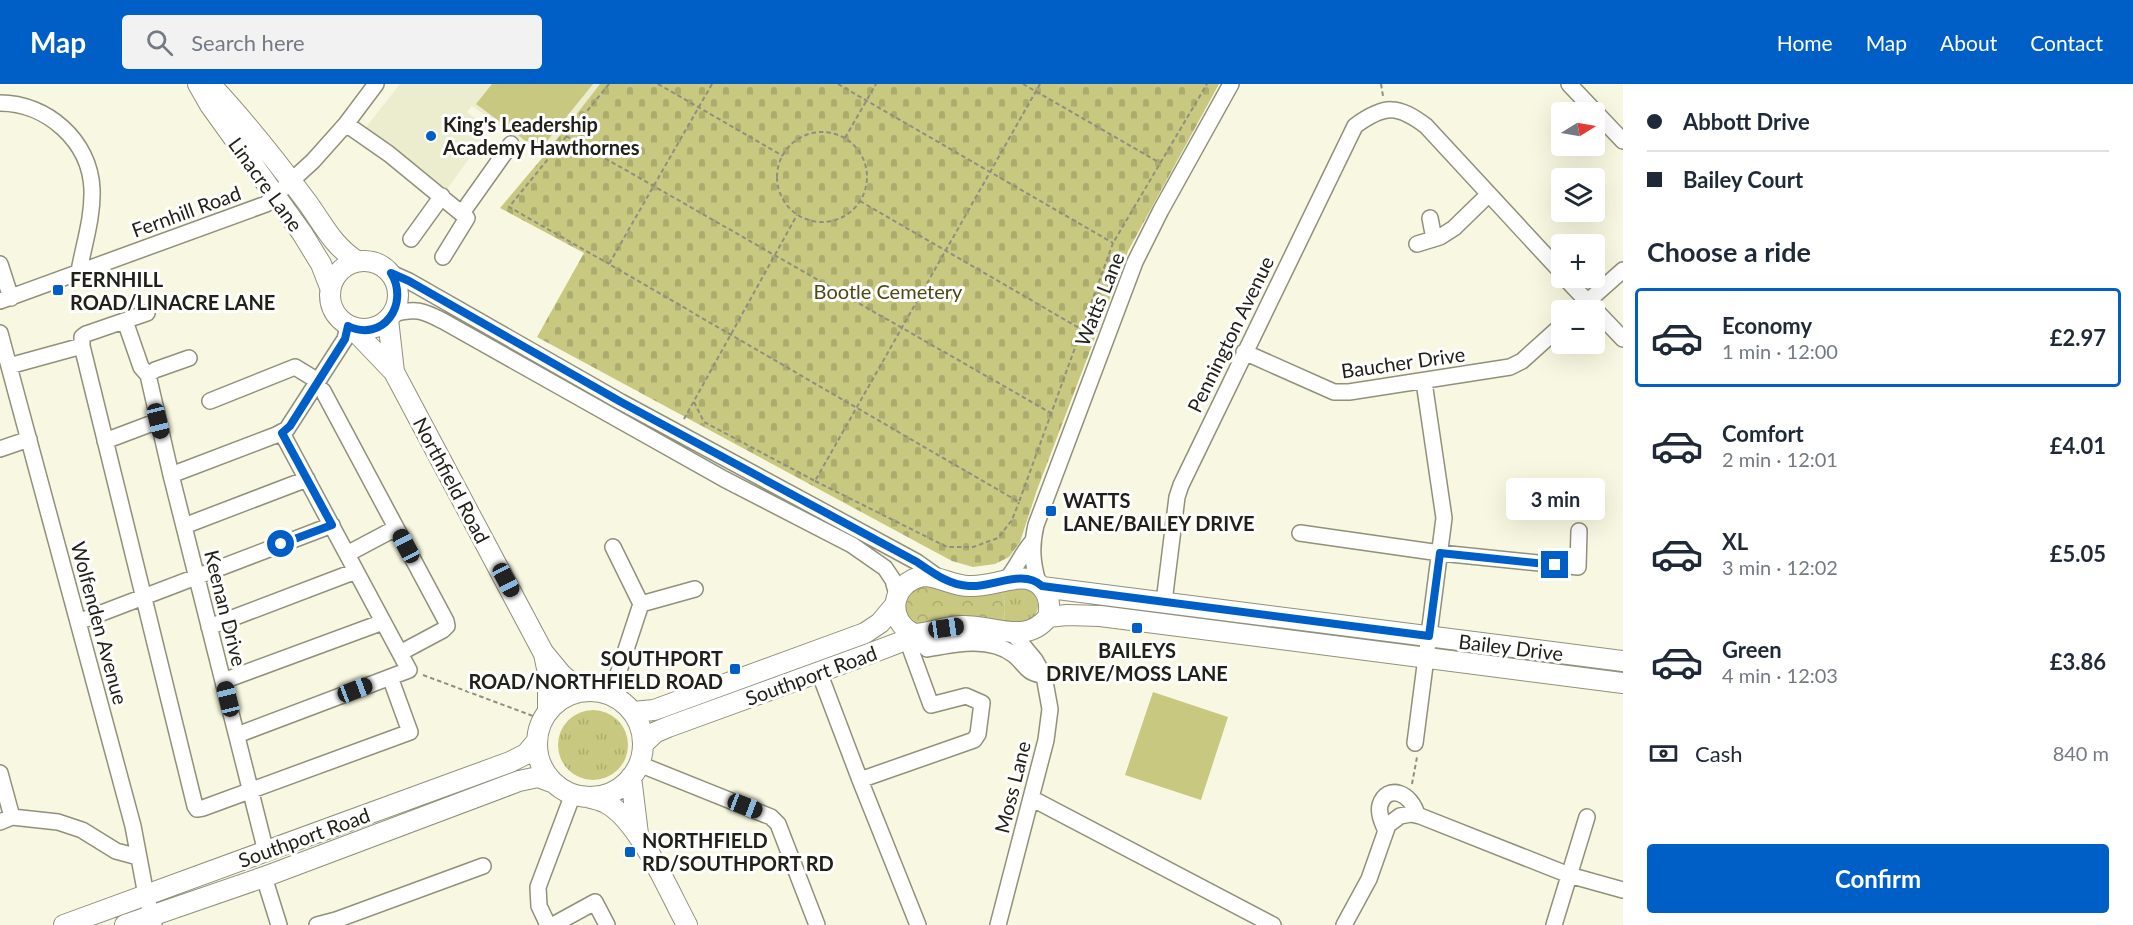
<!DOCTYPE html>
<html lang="en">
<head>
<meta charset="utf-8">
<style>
  body { margin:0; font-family:Lato,sans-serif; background:#f2f2f3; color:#1f2937; height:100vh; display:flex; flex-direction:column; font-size:22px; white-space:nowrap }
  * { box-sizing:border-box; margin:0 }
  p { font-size:20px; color:#747a83 }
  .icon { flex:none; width:33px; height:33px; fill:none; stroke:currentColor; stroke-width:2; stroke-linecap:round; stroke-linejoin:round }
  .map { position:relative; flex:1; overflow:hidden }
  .drawer { display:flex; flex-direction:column; background:#fff; width:510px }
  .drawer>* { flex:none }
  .banner { display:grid; align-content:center; height:132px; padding:0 24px; background:#fff }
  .needle { width:39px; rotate:79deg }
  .tools { position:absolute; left:1551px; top:18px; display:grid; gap:12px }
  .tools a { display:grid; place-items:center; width:54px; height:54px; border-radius:6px; background:#fff; box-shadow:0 6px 24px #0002; font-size:30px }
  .end { position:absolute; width:27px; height:27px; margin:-14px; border:8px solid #005ec7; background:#fff; box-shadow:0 0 0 3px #fff }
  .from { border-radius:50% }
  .bubble { position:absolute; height:42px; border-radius:6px; background:#fff; box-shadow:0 6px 24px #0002; font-size:20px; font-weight:700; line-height:42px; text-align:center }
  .car { position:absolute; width:18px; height:36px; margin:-18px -9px; border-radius:8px; box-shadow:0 0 4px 2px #0007; background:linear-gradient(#222 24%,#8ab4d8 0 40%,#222 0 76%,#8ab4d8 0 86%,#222 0) }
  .banner b { display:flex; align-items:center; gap:21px; height:57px; font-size:22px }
  .banner b+b { border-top:2px solid #e0e1e3 }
  .banner i { width:15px; height:15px; background:#1f2937 }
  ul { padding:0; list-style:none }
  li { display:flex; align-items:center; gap:18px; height:99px; margin:0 12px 9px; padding:0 12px; border:3px solid transparent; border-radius:6px }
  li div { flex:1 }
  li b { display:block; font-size:22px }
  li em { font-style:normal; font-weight:700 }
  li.current { border-color:#005ec7 }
  li>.icon { width:54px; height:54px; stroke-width:1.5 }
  h2 { padding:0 24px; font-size:27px; line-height:72px }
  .pay { display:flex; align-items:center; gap:15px; height:66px; padding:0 24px; font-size:22px }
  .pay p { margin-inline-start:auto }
  .cta { display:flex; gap:12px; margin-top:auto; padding:12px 24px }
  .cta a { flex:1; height:69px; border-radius:6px; background:#005ec7; color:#fff; font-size:24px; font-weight:700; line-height:69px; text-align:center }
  header { display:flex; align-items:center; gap:36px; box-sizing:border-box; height:84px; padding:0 30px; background:#005ec7; color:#fff }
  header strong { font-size:28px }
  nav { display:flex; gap:33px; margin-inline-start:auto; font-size:21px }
  .search { width:420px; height:54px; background:#f2f2f3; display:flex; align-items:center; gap:15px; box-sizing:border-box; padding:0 21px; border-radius:6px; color:#747a83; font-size:22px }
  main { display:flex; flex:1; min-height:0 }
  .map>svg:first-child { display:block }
  .built { fill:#ececcf }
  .grass { fill:url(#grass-tufts) }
  .forest { fill:url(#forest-crowns) }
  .cemetery { fill:url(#cemetery-stones) }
  .garden { fill:#c9c880 }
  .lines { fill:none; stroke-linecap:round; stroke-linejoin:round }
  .minor-casing { stroke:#90907b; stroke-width:18 }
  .major-casing { stroke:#90907b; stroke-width:22 }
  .path { stroke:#8f8f80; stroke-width:2; stroke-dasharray:4.5 3; stroke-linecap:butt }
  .minor { stroke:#fff; stroke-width:15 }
  .major { stroke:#fff; stroke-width:20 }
  .route { stroke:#005ec7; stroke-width:8 }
  .poi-dot { fill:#005ec7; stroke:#fff; stroke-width:2 }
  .labels { text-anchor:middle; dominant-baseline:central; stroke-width:6; stroke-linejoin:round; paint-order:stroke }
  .poi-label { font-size:20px; font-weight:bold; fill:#212119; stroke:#fff; text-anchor:start }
  .street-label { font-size:20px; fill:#212119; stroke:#fff }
  .park-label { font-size:20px; fill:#4b4910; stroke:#fff }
</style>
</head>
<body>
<header>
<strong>Map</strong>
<div class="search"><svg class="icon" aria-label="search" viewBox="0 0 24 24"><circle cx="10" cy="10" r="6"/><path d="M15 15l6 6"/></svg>Search here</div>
<nav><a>Home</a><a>Map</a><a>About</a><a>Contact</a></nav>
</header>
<main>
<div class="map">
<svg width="1623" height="841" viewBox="0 0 1623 841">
  <defs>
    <pattern id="grass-tufts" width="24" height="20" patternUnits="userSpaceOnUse" patternTransform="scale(1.5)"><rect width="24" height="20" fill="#c9c880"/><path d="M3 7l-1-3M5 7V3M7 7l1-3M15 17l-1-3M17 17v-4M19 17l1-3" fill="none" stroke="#acac6e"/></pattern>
    <pattern id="forest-crowns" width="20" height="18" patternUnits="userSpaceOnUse" patternTransform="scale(1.5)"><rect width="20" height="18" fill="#c9c880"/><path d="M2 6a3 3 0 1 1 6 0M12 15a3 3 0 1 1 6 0" fill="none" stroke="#acac6e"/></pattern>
    <pattern id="cemetery-stones" width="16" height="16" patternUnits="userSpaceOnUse" patternTransform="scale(1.5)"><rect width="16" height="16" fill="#c9c880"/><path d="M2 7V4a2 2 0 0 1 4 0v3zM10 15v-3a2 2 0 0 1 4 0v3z" fill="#acac6e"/></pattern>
  </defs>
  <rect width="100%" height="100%" fill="#f8f8e2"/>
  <path class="built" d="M400,0H600L543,73L472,22L467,28L490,46L447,105L366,43Z"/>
  <path class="grass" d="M1020,504C1040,506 1044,526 1029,538L1002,539C1006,528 1006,520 1002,508Z
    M558 661a35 35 0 1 1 70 0a35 35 0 1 1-70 0Z"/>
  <path class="forest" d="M919,500L979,511L1002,508C1006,520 1006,528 1002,539H916L906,530L904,515Z"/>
  <path class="cemetery" d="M600,0H1219L1128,167L1037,406L1020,458L1009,473L995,480L973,483L952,477L537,253L584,169L500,124L543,73Z"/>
  <path class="garden" d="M492,0H593L539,67L476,20Z
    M1153,608L1228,633L1201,716L1125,691Z"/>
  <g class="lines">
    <g class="minor-casing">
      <path id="minor" d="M1569,0L1623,57
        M0,19C47,19 90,57 92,105C93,133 84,160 79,187
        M346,40L389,70L467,134L443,173
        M462,129L511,60
        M1430,134L1434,155
        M411,155L442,112
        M1417,160L1440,153L1454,144L1489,110
        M0,180L11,214
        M391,189L409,197L621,318L917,478L938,493
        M1565,194L1623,255
        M0,217L266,120L313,77L346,40L376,0
        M1578,226L1623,186
        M147,229L86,250L82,253V262L195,722L197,725L203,724L410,648L390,593
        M392,230C416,224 422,226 443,237L724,395L852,461L885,484L893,496L897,511
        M125,237L141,283L148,291
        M0,249L133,742L146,811L154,841
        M1244,268L1334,308H1349L1510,283L1522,277L1562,241
        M9,282L82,262
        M148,291L171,391L266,768
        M148,291L155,286L189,274
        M315,301L323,307L446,537L447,542L443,546L400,569
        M210,317L295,283L318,297
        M105,357L158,337
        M0,365L29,355
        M171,391L276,351L287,345L345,255L348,242
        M184,442L307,395
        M1300,449L1440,469L1578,483L1579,447
        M347,470L396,444
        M1004,498C1016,486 1021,470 1032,458
        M1038,498C1032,478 1031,462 1036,441L1135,178L1161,126L1231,0
        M1164,518L1177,413L1181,401L1355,42C1385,20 1398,21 1426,42L1562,189
        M641,520L695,505
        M78,538L332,441
        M209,543L356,487
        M921,549L923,561L927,565C954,560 990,552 1014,571C1028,583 1023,587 1044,592
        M819,588L860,696L918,841
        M223,597L383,538
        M611,611L641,520L613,463
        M237,651L409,586L282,349
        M1415,659L1444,434L1424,298
        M639,680L771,733L778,740L817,841
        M0,689L12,733
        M860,696L974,656L978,650L982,619L966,612L931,621L909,561L917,550
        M1031,714L1273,841
        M0,738L12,733L58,738L82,746L116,767L138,773
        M1385,745C1382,738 1378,729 1380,721C1387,699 1412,709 1417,731
        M264,793L279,841
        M317,841L336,836L483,782
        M548,841L539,822L538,803L573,710
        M553,841L595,818L607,841
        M998,841L1046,656L1050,625L1044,592L1035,576L1012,548
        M1344,841L1369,795L1388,741L1400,732L1411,730L1420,732L1569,791L1623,806
        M1554,841L1587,733"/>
    </g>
    <g class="major-casing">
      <path id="major" d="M198,0L210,21L302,149L321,180L330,203
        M210,0C245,37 277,78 307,118C323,140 333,162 357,177
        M330 211a34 34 0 1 1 68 0a34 34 0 1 1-68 0Z
        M388,235L394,288
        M351,243L394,288L543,568L562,591L581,607
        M923,492C939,492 953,502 969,502C986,503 999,497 1015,495C1040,491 1053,511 1048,533C1026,562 991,540 960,542C945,543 930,549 914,550C886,537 890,499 923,492Z
        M1042,503L1623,577
        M1048,533L1067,531L1100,532L1623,599
        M544,570L548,589V628
        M537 660a53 53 0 1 1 106 0a53 53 0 1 1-106 0Z
        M633,628L654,626L865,549L880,539L895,521
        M643,660L656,648L668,643L869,570L903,557L914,550
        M631,693L638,750
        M588,713C594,715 601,716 606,719C639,736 669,808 687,841
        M64,841L510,678L526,670L537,657
        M125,841L264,793L519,697L538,693L554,699"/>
    </g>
    <path class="path" d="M609,0L509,123L609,180
      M658,0L783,72
      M712,0L609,180L1019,418L1113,159L1207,0
      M838,0L1113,159
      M1023,0L1160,79
      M1381,0L1383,12
      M777 93a45 45 0 1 1 90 0a45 45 0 1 1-90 0Z
      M566,52L1051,329
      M845,54L876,0
      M860,117L1081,245
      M694,318L704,338L815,397L1040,0
      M684,335L797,131
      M815,397L947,463H973L998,454L1012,436L1019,418
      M423,591L533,632
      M1412,700L1417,673"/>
    <use href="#minor" class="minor"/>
    <use href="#major" class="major"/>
  </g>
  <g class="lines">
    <path class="route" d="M281,460L332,441L282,349L290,342L345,255L348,242C383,259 410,220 391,189L409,197L621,318L917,478C933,489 949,501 969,502C992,504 1023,484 1042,502L1429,552L1440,469L1555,481"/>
  </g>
  <g class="poi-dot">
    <circle cx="431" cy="52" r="6"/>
    <rect x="52" y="200" width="12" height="12" rx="3"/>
    <rect x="1045" y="421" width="12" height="12" rx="3"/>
    <rect x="1131" y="538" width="12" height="12" rx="3"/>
    <rect x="729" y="579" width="12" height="12" rx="3"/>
    <rect x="624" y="762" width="12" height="12" rx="3"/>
  </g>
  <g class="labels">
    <g class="poi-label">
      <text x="443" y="40">King's Leadership<tspan x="443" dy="23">Academy Hawthornes</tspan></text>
      <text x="70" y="195">FERNHILL<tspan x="70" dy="23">ROAD/LINACRE LANE</tspan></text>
      <text x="1063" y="416">WATTS<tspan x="1063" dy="23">LANE/BAILEY DRIVE</tspan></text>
      <text x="1137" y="566" text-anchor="middle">BAILEYS<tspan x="1137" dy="23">DRIVE/MOSS LANE</tspan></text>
      <text x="723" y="574" text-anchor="end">SOUTHPORT<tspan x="723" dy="23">ROAD/NORTHFIELD ROAD</tspan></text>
      <text x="642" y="756">NORTHFIELD<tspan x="642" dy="23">RD/SOUTHPORT RD</tspan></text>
    </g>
    <g class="street-label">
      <text transform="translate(266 100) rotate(54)">Linacre Lane</text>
      <text transform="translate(186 127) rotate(-20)">Fernhill Road</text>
      <text transform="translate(1099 215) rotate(-68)">Watts Lane</text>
      <text transform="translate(1230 250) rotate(-64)">Pennington Avenue</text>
      <text transform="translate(1403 278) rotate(-8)">Baucher Drive</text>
      <text transform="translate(452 396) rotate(62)">Northfield Road</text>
      <text transform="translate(226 524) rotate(76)">Keenan Drive</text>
      <text transform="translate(100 539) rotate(75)">Wolfenden Avenue</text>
      <text transform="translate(1511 563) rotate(7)">Bailey Drive</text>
      <text transform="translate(811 591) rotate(-20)">Southport Road</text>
      <text transform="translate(1012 703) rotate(-76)">Moss Lane</text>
      <text transform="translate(304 753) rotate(-20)">Southport Road</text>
    </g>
    <g class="park-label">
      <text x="888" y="207">Bootle Cemetery</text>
    </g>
  </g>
</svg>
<div class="tools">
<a><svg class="needle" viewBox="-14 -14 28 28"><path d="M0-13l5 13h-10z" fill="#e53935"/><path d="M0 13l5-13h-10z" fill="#747a83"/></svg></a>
<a><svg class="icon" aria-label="layers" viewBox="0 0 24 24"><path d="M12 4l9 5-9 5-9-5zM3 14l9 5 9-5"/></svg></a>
<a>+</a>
<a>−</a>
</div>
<i class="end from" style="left:281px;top:460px"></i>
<i class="end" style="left:1555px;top:481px"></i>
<div class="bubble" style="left:1506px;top:394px;width:99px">3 min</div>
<i class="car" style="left:158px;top:337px;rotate:166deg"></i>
<i class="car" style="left:406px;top:462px;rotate:332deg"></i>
<i class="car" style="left:506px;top:496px;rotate:152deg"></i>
<i class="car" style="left:946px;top:544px;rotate:82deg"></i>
<i class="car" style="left:355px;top:606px;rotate:69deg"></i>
<i class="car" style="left:228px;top:615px;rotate:346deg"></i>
<i class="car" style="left:745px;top:722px;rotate:111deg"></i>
</div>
<section class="drawer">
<div class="banner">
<b><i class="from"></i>Abbott Drive</b>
<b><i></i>Bailey Court</b>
</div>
<h2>Choose a ride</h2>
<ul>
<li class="current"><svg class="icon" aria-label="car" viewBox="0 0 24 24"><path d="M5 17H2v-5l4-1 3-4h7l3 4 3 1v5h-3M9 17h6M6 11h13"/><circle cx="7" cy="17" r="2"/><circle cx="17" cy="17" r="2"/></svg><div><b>Economy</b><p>1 min · 12:00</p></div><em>£2.97</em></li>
<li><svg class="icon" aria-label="car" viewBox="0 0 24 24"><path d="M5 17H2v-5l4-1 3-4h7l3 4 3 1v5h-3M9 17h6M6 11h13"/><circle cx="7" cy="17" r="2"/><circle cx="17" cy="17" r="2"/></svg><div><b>Comfort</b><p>2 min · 12:01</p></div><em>£4.01</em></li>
<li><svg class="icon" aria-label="car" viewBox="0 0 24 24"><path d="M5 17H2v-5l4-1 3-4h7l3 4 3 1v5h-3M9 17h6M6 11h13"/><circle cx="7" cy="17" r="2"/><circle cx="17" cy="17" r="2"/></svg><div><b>XL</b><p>3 min · 12:02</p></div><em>£5.05</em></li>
<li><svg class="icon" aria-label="car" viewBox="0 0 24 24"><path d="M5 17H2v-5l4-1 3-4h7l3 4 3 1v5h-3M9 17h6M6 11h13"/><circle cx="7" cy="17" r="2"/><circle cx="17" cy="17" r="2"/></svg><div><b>Green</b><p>4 min · 12:03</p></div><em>£3.86</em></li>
</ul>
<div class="pay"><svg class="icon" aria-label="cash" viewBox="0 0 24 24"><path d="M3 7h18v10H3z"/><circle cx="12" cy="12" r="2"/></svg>Cash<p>840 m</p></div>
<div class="cta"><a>Confirm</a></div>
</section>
</main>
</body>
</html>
